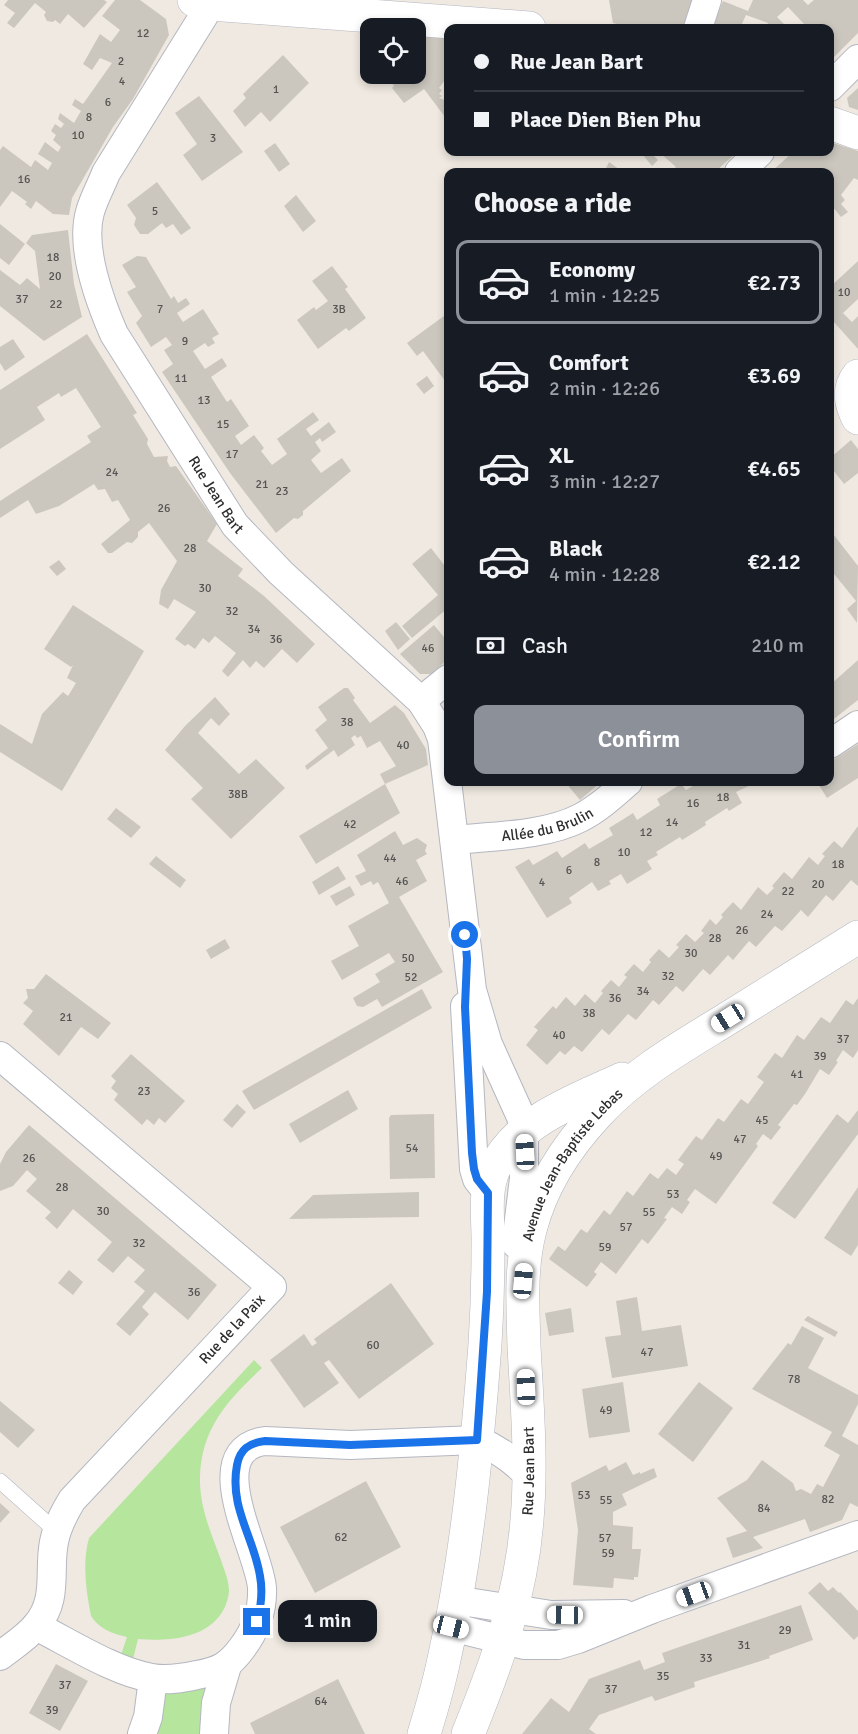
<!DOCTYPE html>
<html lang="en">
<head>
<meta charset="utf-8">
<style>
  body { margin:0; font-family:Signika,sans-serif; background:#242831; color:#f1f3f6; height:100vh; display:flex; flex-direction:column; font-size:22px; white-space:nowrap }
  * { box-sizing:border-box; margin:0 }
  p { font-size:20px; color:#9ea1a6 }
  .icon { flex:none; width:33px; height:33px; fill:none; stroke:currentColor; stroke-width:2; stroke-linecap:round; stroke-linejoin:round }
  .map { position:relative; flex:1; overflow:hidden }
  .drawer { position:absolute; left:444px; top:168px; width:390px; height:618px; display:flex; flex-direction:column; background:#171b24; border-radius:12px; box-shadow:0 3px 9px #0003 }
  .drawer>* { flex:none }
  .guide { position:absolute; left:444px; top:24px; width:390px; height:132px; border-radius:12px; box-shadow:0 3px 9px #0003; display:grid; align-content:center; height:132px; padding:0 30px; background:#171b24 }
  .buttons { position:absolute; left:360px; top:18px; display:grid; gap:12px }
  .buttons a { display:grid; place-items:center; width:66px; height:66px; border-radius:12px; background:#171b24; box-shadow:0 3px 9px #0003; font-size:30px }
  .end { position:absolute; width:27px; height:27px; margin:-14px; border:8px solid #1a73e8; background:#fff; box-shadow:0 0 0 3px #fff }
  .from { border-radius:50% }
  .bubble { position:absolute; height:42px; border-radius:12px; background:#171b24; box-shadow:0 3px 9px #0003; font-size:20px; font-weight:600; line-height:42px; text-align:center }
  .car { position:absolute; width:18px; height:36px; margin:-18px -9px; border-radius:8px; box-shadow:0 0 4px 2px #0007; background:linear-gradient(#fff 24%,#345 0 40%,#fff 0 76%,#345 0 86%,#fff 0) }
  .guide b { display:flex; align-items:center; gap:21px; height:57px; font-size:22px }
  .guide b+b { border-top:2px solid #363941 }
  .guide i { width:15px; height:15px; background:#f1f3f6 }
  ul { padding:0; list-style:none }
  li { display:flex; align-items:center; gap:18px; height:84px; margin:0 12px 9px; padding:0 18px; border:3px solid transparent; border-radius:12px }
  li div { flex:1 }
  li b { display:block; font-size:22px }
  li em { font-style:normal; font-weight:600 }
  li.on { border-color:#8c9099 }
  li>.icon { width:54px; height:54px; stroke-width:1.5 }
  h2 { padding:0 30px; font-size:27px; line-height:72px }
  .pay { display:flex; align-items:center; gap:15px; height:66px; padding:0 30px; font-size:22px }
  .pay p { margin-inline-start:auto }
  .cta { display:flex; gap:12px; margin-top:auto; padding:12px 30px }
  .cta a { flex:1; height:69px; border-radius:12px; background:#8c9099; color:#fff; font-size:24px; font-weight:600; line-height:69px; text-align:center }
  .map>svg:first-child { display:block }
  .green { fill:#b6e59e }
  .building { fill:#cbc7bf }
  .lines { fill:none; stroke-linecap:round; stroke-linejoin:round }
  .lane-casing { stroke:#b4b7c1; stroke-width:16 }
  .street-casing { stroke:#b4b7c1; stroke-width:30 }
  .secondary-casing { stroke:#b4b7c1; stroke-width:34 }
  .lane { stroke:#fff; stroke-width:15 }
  .street { stroke:#fff; stroke-width:28 }
  .secondary { stroke:#fff; stroke-width:33 }
  .route { stroke:#1a73e8; stroke-width:8 }
  .labels { text-anchor:middle; dominant-baseline:central; stroke-width:4.5; stroke-linejoin:round; paint-order:stroke }
  .number-label { font-size:12px; fill:#555452 }
  .street-label { font-size:15px; fill:#2e2e2e; stroke:#fff }
</style>
</head>
<body>
<div class="map">
<svg width="858" height="1734" viewBox="0 0 858 1734">
  <rect width="100%" height="100%" fill="#efe9e1"/>
  <path class="green" d="M254,1360L262,1368C228,1400 202,1427 200,1476C199,1506 211,1533 221,1560C224,1570 229,1580 229,1591C228,1604 222,1615 213,1623C193,1640 162,1641 138,1639L133,1659L121,1655L127,1637C113,1634 99,1629 91,1616C86,1590 82,1563 89,1538Z
    M210,1676L214,1734H142L152,1694Z"/>
  <path class="building" d="M8,0H104L107,2L84,28L68,14L60,24L55,20L53,22L47,21L44,15L46,12L35,3L14,28L7,23L15,13L4,5Z
    M115,0H140L166,19L169,35L133,99L113,127L72,198L69,215L53,214L36,201L31,209L25,204L27,202L12,191L0,207V150L3,146L31,167L35,160L48,170L52,163L38,154L45,142L58,152L61,147L53,140L56,135L51,131L55,124L61,128L64,124L58,119L60,113L74,123L81,111L72,105L75,99L83,104L112,63L100,58L92,70L83,64L100,34L111,42L120,30L102,16Z
    M609,0H698L689,28H632L613,23Z
    M753,0H803L808,5L814,0H858V33L830,61V28H800L804,24L788,7L777,17L788,28H766L768,23L746,15L740,28H712L723,1L748,11Z
    M416,35L448,37V82L445,80L439,88L442,90L439,94L442,96L439,98L445,100L448,92V121L424,89L404,103L392,88L394,86L385,74H412L418,82L420,81L421,75H418L421,60L416,59Z
    M370,39V60L360,46Z
    M283,55L309,83L270,122L261,112L245,127L233,111L246,98L243,94Z
    M858,88V110L849,107L847,98Z
    M199,96L243,152L202,181L183,155L197,144L175,113Z
    M830,142L858,151V180L854,178L841,195L845,200L841,204L848,212L841,217L833,207L830,210V172H771L793,152H830Z
    M275,143L290,164L279,172L264,151Z
    M645,152H657L653,155L658,160L652,166L643,155Z
    M659,152H737L715,172H670L676,167Z
    M609,162L623,172H604Z
    M157,182L191,228L181,235L173,224L166,228L162,223L148,234H140L134,225L136,218L127,205Z
    M296,195L316,221L303,232L284,206Z
    M0,224L25,244L9,265L0,258Z
    M68,230L74,284L82,317L44,341L0,306V270L20,285L27,278L40,289L35,251L26,243L32,235Z
    M137,256L146,257L171,299L174,296L178,303L186,298L190,304L177,313L183,322L203,309L219,334L212,338L215,343L208,347L205,343L193,351L205,369L222,358L227,366L211,377L227,402L231,399L249,426L235,436L241,445L254,435L264,448L261,451L272,465L287,454L277,439L313,412L319,420L306,429L311,436L329,422L336,432L322,442L320,438L315,442L321,451L311,460L321,473L342,458L351,471L303,511V515L298,519L294,518L276,533L230,473L162,372L173,364L164,350L172,345L166,337L151,347L136,323L142,316L127,292L136,287L122,265Z
    M858,261V299L843,313L852,322L858,316V349L833,321L830,324V287Z
    M332,266L348,287L345,289L366,318L349,331L346,328L318,349L297,320L314,307L316,310L328,301L312,281Z
    M448,313V385L423,351L417,356L407,343Z
    M87,334L137,413L133,415L148,439L147,444L154,457L168,456L167,461L170,467L176,466L217,524L207,541L243,569L238,576L264,596L315,644L297,663L282,649L264,668L256,661L250,668L243,660L228,677L222,671L236,653L215,636L209,643L203,638L195,649L188,644L185,646L175,639L196,612L174,599L168,609L159,604L161,590L177,561L149,523L138,532V537L132,543L127,542L112,553H108L101,544L130,520L118,500L112,502L105,489L98,490L94,484L59,506L36,514L28,500L0,518V501L91,442L87,436L101,427L76,388L61,397L59,393L37,407L45,420L0,449V390Z
    M13,339L25,357L5,371L0,363V347Z
    M427,376L434,386L424,394L416,384Z
    M851,440L858,449V473L844,484L830,466V458Z
    M830,530L858,566L857,623L847,609L856,601L830,569Z
    M431,548L448,570V608L412,638L402,626L438,595L412,564Z
    M59,560L66,569L57,576L49,567Z
    M73,605L144,651L62,791L0,752V724L32,744L42,714L63,692L68,696L76,683L67,678L73,665L71,667L44,649Z
    M396,622L410,639L398,650L385,631Z
    M434,625L448,642V659L431,674H420L400,654Z
    M858,660V700L830,722V685Z
    M344,688H348L355,698L353,700L370,723L395,705L404,713L426,749L428,765L385,784L400,813L316,864L299,836L385,784L380,774L396,766L380,741L367,748L361,736L357,738L355,735L351,738L355,745L338,757L334,750L307,770L305,766L328,748L315,730L327,720L318,707Z
    M215,697L230,714L219,726L211,718L198,733L239,774L256,759L285,788L231,839L191,799L203,788L165,750L185,726Z
    M858,744V778L827,798L817,782H830V762Z
    M565,782H601L580,800Z
    M700,782H757L736,792L742,803L729,811L727,808L705,822L706,825L695,832L682,840L680,837L656,852L658,855L647,861L652,869L627,884L621,874L609,881L611,884L598,891L592,882L569,898L572,903L547,918L515,867L529,859L533,865L557,851L562,858L585,843L589,849L613,835L609,828L622,820L633,813L637,820L660,805L657,799L681,784L686,790Z
    M116,808L141,827L131,838L107,819Z
    M858,826V886L851,880L833,901L826,895L808,917L801,910L782,931L775,926L756,947L749,941L733,960L728,955L710,975L703,969L683,992L676,986L659,1005L653,1000L636,1020L628,1014L609,1035L602,1029L582,1052L574,1046L565,1055L560,1051L547,1065L526,1045L538,1030L534,1027L553,1006L556,1009L566,997L575,1006L585,994L595,1003L603,993L601,991L611,980L619,987L627,977L624,975L634,964L643,972L651,962L649,960L659,949L669,958L679,947L676,945L686,934L695,942L704,933L701,931L710,919L716,925L723,917L721,915L733,902L741,910L758,887L767,895L774,888L772,886L784,872L792,879L809,857L818,865L825,856L822,854L834,841L842,848Z
    M395,831L403,845L417,838L427,845L425,851L427,854L416,860L427,881L399,897L443,972L382,1007L377,999L363,1007L357,1006L353,998L380,982L375,974L395,962L389,953L342,980L331,961L359,946L348,926L389,903L378,882L373,885L371,881L361,886L355,876L366,871L357,855Z
    M156,856L186,880L180,888L149,864Z
    M338,866L346,879L319,895L312,882Z
    M350,886L355,895L336,906L330,896Z
    M225,939L230,948L211,959L206,950Z
    M46,974L111,1023L98,1039L81,1027L59,1056L23,1024L33,1011L23,1003L28,998L26,989H34Z
    M422,989L432,1008L254,1110L242,1091Z
    M858,998V1050L853,1058L843,1050L836,1061L838,1062L829,1075L820,1069L805,1094L797,1105L794,1104L778,1125L781,1127L771,1140L763,1134L756,1144L758,1146L716,1204L695,1189L687,1200L690,1202L682,1214L672,1207L664,1218L667,1219L648,1244L642,1239L616,1274L601,1262L594,1272L597,1274L587,1287L549,1259L558,1246L565,1251L581,1229L587,1233L604,1210L610,1215L627,1191L633,1196L650,1173L658,1179L667,1168L676,1175L684,1164L678,1160L696,1136L702,1140L718,1118L724,1122L741,1099L748,1104L764,1082L757,1077L775,1053L782,1058L797,1035L804,1040L821,1017L830,1023L846,1000L853,1005Z
    M131,1054L185,1101L165,1123L159,1118L154,1125L147,1119L142,1125L114,1100L118,1094L111,1088L116,1081L111,1076Z
    M348,1090L358,1109L300,1143L289,1124Z
    M237,1104L246,1112L232,1128L223,1120Z
    M858,1110V1134L795,1219L772,1203L837,1114L848,1123Z
    M434,1114L435,1178L390,1179L389,1118L391,1115Z
    M29,1125L217,1285L188,1320L155,1292L142,1307L149,1314L130,1336L116,1324L145,1291L134,1282L145,1270L128,1256L113,1273L97,1260L112,1242L73,1209L57,1229L45,1218L51,1212L26,1191L37,1179L27,1170L13,1186L0,1191V1164L6,1152Z
    M858,1187V1245L851,1256L824,1238Z
    M419,1192V1217L289,1219L313,1195Z
    M69,1270L83,1282L73,1295L58,1283Z
    M391,1283L434,1344L359,1399L329,1360L324,1363L339,1383L304,1408L270,1360L304,1334L312,1346L317,1343L314,1339Z
    M637,1297L642,1331L681,1325L688,1366L612,1378L605,1337L621,1335L616,1301Z
    M571,1308L574,1332L549,1336L545,1313Z
    M808,1316L838,1332L835,1337L804,1320Z
    M802,1326L824,1338L808,1368L858,1395V1404L842,1436L858,1445V1507L850,1503L842,1520L810,1532L805,1519L753,1537L763,1548L733,1558L726,1538L747,1531L717,1498L747,1480L762,1460L793,1483L796,1491L801,1489L811,1494L817,1484L823,1487L840,1455L824,1446L832,1432L752,1389L788,1343L791,1345Z
    M623,1382L630,1432L589,1438L582,1389Z
    M699,1382L733,1408L693,1462L658,1434Z
    M0,1401L35,1430L18,1448L0,1432Z
    M626,1462L633,1475L640,1472V1474L654,1468L657,1477L622,1494L627,1505L613,1512V1525L633,1527L632,1549H641L638,1577H634V1580L614,1578L613,1588L573,1585L578,1530L571,1483L606,1465L609,1471Z
    M366,1481L401,1547L315,1593L280,1527Z
    M0,1503L10,1512L0,1523Z
    M820,1582L828,1591L833,1587L839,1593L840,1592L858,1611V1636L854,1640L808,1593Z
    M801,1605L813,1640L769,1656L770,1658L694,1682L695,1687L655,1701L652,1696L599,1715L589,1729L596,1734H522L551,1698L569,1712L589,1679L640,1660L644,1670L665,1662L662,1653Z
    M56,1664L88,1681L60,1731L29,1713Z
    M338,1679L365,1734H255L250,1723Z"/>
  <g class="lines">
    <g class="lane-casing">
      <path id="lane" d="M0,1481L56,1531"/>
    </g>
    <g class="street-casing">
      <g id="street">
        <path id="s1" d="M211,4L106,173C101,186 94,198 90,212C80,247 100,302 114,334L235,525L281,573L421,701L437,726L442,739L472,990L488,1044L521,1117L524,1133V1178L516,1244"/>
        <path d="M698,28L707,0"/>
        <path d="M830,87L858,59"/>
        <path d="M739,172L760,152"/>
        <path d="M421,701L448,679"/>
        <path d="M830,744L858,725"/>
        <path id="s2" d="M455,840C493,836 545,836 580,818C598,809 613,795 628,782"/>
        <path d="M465,1006L474,1169L477,1179L488,1193"/>
        <path d="M0,1056L272,1287L72,1500C64,1513 57,1526 54,1542C48,1571 59,1599 36,1626C26,1638 11,1647 0,1656"/>
        <path d="M455,1600L551,1615L624,1614"/>
        <path d="M36,1626C70,1643 115,1672 152,1678C167,1681 183,1678 197,1675C219,1671 229,1666 242,1648C255,1631 263,1610 262,1588C260,1552 199,1450 265,1441L350,1445L477,1440C498,1449 514,1460 530,1477"/>
        <path d="M451,1627L524,1645H558L578,1639L652,1609L858,1535"/>
        <path d="M142,1734L148,1717L153,1679"/>
        <path d="M214,1734L216,1703L227,1666"/>
      </g>
    </g>
    <g class="secondary-casing">
      <g id="secondary">
        <path d="M194,0L211,4L529,28"/>
        <path d="M830,123L858,133"/>
        <path d="M858,376C847,390 851,404 858,418"/>
        <path d="M424,1734C431,1711 438,1687 443,1664C467,1559 477,1451 485,1344C487,1313 488,1281 488,1249C489,1223 483,1193 494,1169C517,1120 577,1100 622,1079"/>
        <path id="s3" d="M468,1734C497,1663 521,1597 527,1520C532,1462 527,1404 524,1346C523,1307 520,1268 530,1230C541,1186 567,1146 598,1113C633,1075 678,1049 722,1022C767,994 813,965 858,937"/>
      </g>
    </g>
    <use href="#lane" class="lane"/>
    <use href="#street" class="street"/>
    <use href="#secondary" class="secondary"/>
  </g>
  <g class="lines">
    <path class="route" d="M257,1622C261,1607 263,1592 260,1576C254,1537 229,1508 237,1465C240,1449 249,1443 265,1441L350,1445L477,1440L487,1292L488,1193L477,1179L474,1169L472,1153L465,1007L467,959L465,935"/>
  </g>
  <g class="labels">
    <g class="number-label">
      <text x="143" y="33">12</text>
      <text x="121" y="61">2</text>
      <text x="122" y="81">4</text>
      <text x="276" y="89">1</text>
      <text x="108" y="102">6</text>
      <text x="89" y="117">8</text>
      <text x="78" y="135">10</text>
      <text x="213" y="138">3</text>
      <text x="24" y="179">16</text>
      <text x="155" y="211">5</text>
      <text x="53" y="257">18</text>
      <text x="55" y="276">20</text>
      <text x="844" y="292">10</text>
      <text x="22" y="299">37</text>
      <text x="56" y="304">22</text>
      <text x="160" y="309">7</text>
      <text x="339" y="309">3B</text>
      <text x="185" y="341">9</text>
      <text x="181" y="378">11</text>
      <text x="204" y="400">13</text>
      <text x="223" y="424">15</text>
      <text x="232" y="454">17</text>
      <text x="112" y="472">24</text>
      <text x="262" y="484">21</text>
      <text x="282" y="491">23</text>
      <text x="164" y="508">26</text>
      <text x="190" y="548">28</text>
      <text x="205" y="588">30</text>
      <text x="232" y="611">32</text>
      <text x="254" y="629">34</text>
      <text x="276" y="639">36</text>
      <text x="428" y="648">46</text>
      <text x="347" y="722">38</text>
      <text x="403" y="745">40</text>
      <text x="238" y="794">38B</text>
      <text x="723" y="797">18</text>
      <text x="693" y="803">16</text>
      <text x="672" y="822">14</text>
      <text x="350" y="824">42</text>
      <text x="646" y="832">12</text>
      <text x="624" y="852">10</text>
      <text x="390" y="858">44</text>
      <text x="597" y="862">8</text>
      <text x="838" y="864">18</text>
      <text x="569" y="870">6</text>
      <text x="402" y="881">46</text>
      <text x="542" y="882">4</text>
      <text x="818" y="884">20</text>
      <text x="788" y="891">22</text>
      <text x="767" y="914">24</text>
      <text x="742" y="930">26</text>
      <text x="715" y="938">28</text>
      <text x="691" y="953">30</text>
      <text x="408" y="958">50</text>
      <text x="668" y="976">32</text>
      <text x="411" y="977">52</text>
      <text x="643" y="991">34</text>
      <text x="615" y="998">36</text>
      <text x="589" y="1013">38</text>
      <text x="66" y="1017">21</text>
      <text x="559" y="1035">40</text>
      <text x="843" y="1039">37</text>
      <text x="820" y="1056">39</text>
      <text x="797" y="1074">41</text>
      <text x="144" y="1091">23</text>
      <text x="762" y="1120">45</text>
      <text x="740" y="1139">47</text>
      <text x="412" y="1148">54</text>
      <text x="716" y="1156">49</text>
      <text x="29" y="1158">26</text>
      <text x="62" y="1187">28</text>
      <text x="673" y="1194">53</text>
      <text x="103" y="1211">30</text>
      <text x="649" y="1212">55</text>
      <text x="626" y="1227">57</text>
      <text x="139" y="1243">32</text>
      <text x="605" y="1247">59</text>
      <text x="194" y="1292">36</text>
      <text x="373" y="1345">60</text>
      <text x="647" y="1352">47</text>
      <text x="794" y="1379">78</text>
      <text x="606" y="1410">49</text>
      <text x="584" y="1495">53</text>
      <text x="828" y="1499">82</text>
      <text x="606" y="1500">55</text>
      <text x="764" y="1508">84</text>
      <text x="341" y="1537">62</text>
      <text x="605" y="1538">57</text>
      <text x="608" y="1553">59</text>
      <text x="785" y="1630">29</text>
      <text x="744" y="1645">31</text>
      <text x="706" y="1658">33</text>
      <text x="663" y="1676">35</text>
      <text x="65" y="1685">37</text>
      <text x="611" y="1689">37</text>
      <text x="321" y="1701">64</text>
      <text x="52" y="1710">39</text>
    </g>
    <g class="street-label">
      <text stroke="none"><textPath href="#s1" startOffset="558">Rue Jean Bart</textPath></text>
      <text stroke="none"><textPath href="#s2" startOffset="94">Allée du Brulin</textPath></text>
      <text stroke="none"><textPath href="#s3" startOffset="592">Avenue Jean-Baptiste Lebas</textPath></text>
      <text transform="translate(232 1329) rotate(-47)">Rue de la Paix</text>
      <text stroke="none"><textPath href="#s3" startOffset="272">Rue Jean Bart</textPath></text>
    </g>
  </g>
</svg>
<div class="buttons">
<a><svg class="icon" aria-label="locate" viewBox="0 0 24 24"><circle cx="12" cy="12" r="6"/><path d="M12 2v4M12 18v4M2 12h4M18 12h4"/></svg></a>
</div>
<i class="end from" style="left:465px;top:935px"></i>
<i class="end" style="left:257px;top:1622px"></i>
<div class="bubble" style="left:278px;top:1600px;width:99px">1 min</div>
<i class="car" style="left:728px;top:1018px;rotate:238deg"></i>
<i class="car" style="left:525px;top:1152px;rotate:357deg"></i>
<i class="car" style="left:523px;top:1281px;rotate:5deg"></i>
<i class="car" style="left:526px;top:1387px;rotate:358deg"></i>
<i class="car" style="left:694px;top:1594px;rotate:250deg"></i>
<i class="car" style="left:565px;top:1615px;rotate:271deg"></i>
<i class="car" style="left:451px;top:1627px;rotate:104deg"></i>
<div class="guide">
<b><i class="from"></i>Rue Jean Bart</b>
<b><i></i>Place Dien Bien Phu</b>
</div>
<section class="drawer">
<h2>Choose a ride</h2>
<ul>
<li class="on"><svg class="icon" aria-label="car" viewBox="0 0 24 24"><path d="M5 17H2v-5l4-1 3-4h7l3 4 3 1v5h-3M9 17h6M6 11h13"/><circle cx="7" cy="17" r="2"/><circle cx="17" cy="17" r="2"/></svg><div><b>Economy</b><p>1 min · 12:25</p></div><em>€2.73</em></li>
<li><svg class="icon" aria-label="car" viewBox="0 0 24 24"><path d="M5 17H2v-5l4-1 3-4h7l3 4 3 1v5h-3M9 17h6M6 11h13"/><circle cx="7" cy="17" r="2"/><circle cx="17" cy="17" r="2"/></svg><div><b>Comfort</b><p>2 min · 12:26</p></div><em>€3.69</em></li>
<li><svg class="icon" aria-label="car" viewBox="0 0 24 24"><path d="M5 17H2v-5l4-1 3-4h7l3 4 3 1v5h-3M9 17h6M6 11h13"/><circle cx="7" cy="17" r="2"/><circle cx="17" cy="17" r="2"/></svg><div><b>XL</b><p>3 min · 12:27</p></div><em>€4.65</em></li>
<li><svg class="icon" aria-label="car" viewBox="0 0 24 24"><path d="M5 17H2v-5l4-1 3-4h7l3 4 3 1v5h-3M9 17h6M6 11h13"/><circle cx="7" cy="17" r="2"/><circle cx="17" cy="17" r="2"/></svg><div><b>Black</b><p>4 min · 12:28</p></div><em>€2.12</em></li>
</ul>
<div class="pay"><svg class="icon" aria-label="cash" viewBox="0 0 24 24"><path d="M3 7h18v10H3z"/><circle cx="12" cy="12" r="2"/></svg>Cash<p>210 m</p></div>
<div class="cta"><a>Confirm</a></div>
</section>
</div>
</body>
</html>
